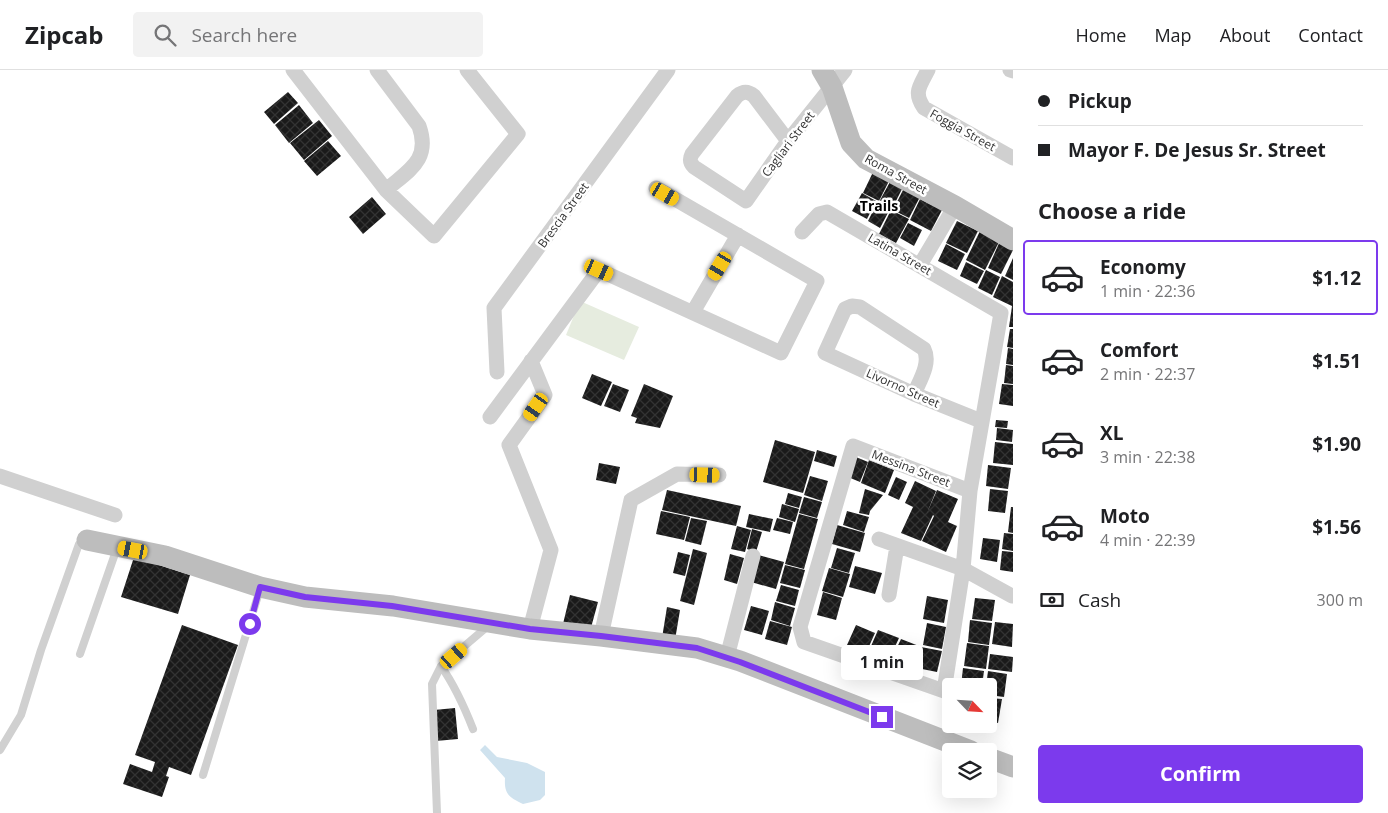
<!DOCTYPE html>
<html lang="en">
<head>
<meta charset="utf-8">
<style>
  body { margin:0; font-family:"Open Sans",sans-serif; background:#f2f2f2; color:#202124; height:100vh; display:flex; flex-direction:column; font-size:19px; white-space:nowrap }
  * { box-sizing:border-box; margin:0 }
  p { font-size:16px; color:#757577 }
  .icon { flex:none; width:28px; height:28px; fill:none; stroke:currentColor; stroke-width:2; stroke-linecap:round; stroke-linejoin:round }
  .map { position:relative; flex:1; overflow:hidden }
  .side { display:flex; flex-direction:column; background:#fff; width:375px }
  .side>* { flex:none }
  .banner { display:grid; align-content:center; height:110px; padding:0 25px; background:#fff }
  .needle { width:32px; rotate:115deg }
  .buttons { position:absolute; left:942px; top:608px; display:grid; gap:10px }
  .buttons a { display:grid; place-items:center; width:55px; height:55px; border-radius:5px; background:#fff; box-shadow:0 5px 20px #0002; font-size:25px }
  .end { position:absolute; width:22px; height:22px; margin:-11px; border:6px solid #7c3aed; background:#fff; box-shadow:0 0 0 2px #fff }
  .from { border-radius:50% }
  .bubble { position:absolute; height:35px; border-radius:5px; background:#fff; box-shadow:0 5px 20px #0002; font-size:16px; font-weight:700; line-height:35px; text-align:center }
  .car { position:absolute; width:15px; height:30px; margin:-15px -8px; border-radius:6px; box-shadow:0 0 4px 1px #0007; background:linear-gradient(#f5c518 24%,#345 0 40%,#f5c518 0 76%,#345 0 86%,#f5c518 0) }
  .banner b { display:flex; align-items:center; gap:18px; height:48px; font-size:19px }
  .banner b+b { border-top:1px solid #e0e0e0 }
  .banner i { width:12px; height:12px; background:#202124 }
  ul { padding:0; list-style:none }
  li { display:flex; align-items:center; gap:15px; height:75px; margin:0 10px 8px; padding:0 15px; border:2px solid transparent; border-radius:5px }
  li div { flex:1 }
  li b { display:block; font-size:19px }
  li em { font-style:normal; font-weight:700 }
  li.active { border-color:#7c3aed }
  li>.icon { width:45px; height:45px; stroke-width:1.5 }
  h2 { padding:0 25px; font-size:22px; line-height:60px }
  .pay { display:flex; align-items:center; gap:12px; height:55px; padding:0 25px; font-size:19px }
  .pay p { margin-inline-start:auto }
  .button { display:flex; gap:10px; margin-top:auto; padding:10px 25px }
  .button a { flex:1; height:58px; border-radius:5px; background:#7c3aed; color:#fff; font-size:20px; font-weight:700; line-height:58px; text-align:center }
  header { display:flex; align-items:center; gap:30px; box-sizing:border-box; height:70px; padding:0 25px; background:#fff; border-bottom:1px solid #e0e0e0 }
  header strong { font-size:24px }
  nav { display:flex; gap:28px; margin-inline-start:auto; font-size:18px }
  .search { width:350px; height:45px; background:#f2f2f2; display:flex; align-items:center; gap:12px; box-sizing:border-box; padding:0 18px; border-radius:5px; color:#757577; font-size:19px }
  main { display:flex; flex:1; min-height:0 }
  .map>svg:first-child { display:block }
  .garden { fill:#e6ecdf }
  .water { fill:#cfe2ee }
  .building { fill:url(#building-cross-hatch) }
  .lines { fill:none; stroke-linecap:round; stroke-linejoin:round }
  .lane { stroke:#d0d0d0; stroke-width:8 }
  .street { stroke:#d0d0d0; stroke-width:15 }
  .secondary { stroke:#bdbdbd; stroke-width:21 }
  .route { stroke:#7c3aed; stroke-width:6 }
  .labels { text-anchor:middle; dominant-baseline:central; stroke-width:5; stroke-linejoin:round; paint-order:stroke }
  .street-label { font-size:12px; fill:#333; stroke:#fff }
  .neighbourhood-label { font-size:14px; font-weight:bold; fill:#000; stroke:#fff }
</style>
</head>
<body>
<header>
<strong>Zipcab</strong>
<div class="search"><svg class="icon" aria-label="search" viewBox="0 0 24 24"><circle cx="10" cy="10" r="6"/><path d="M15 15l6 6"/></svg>Search here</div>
<nav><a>Home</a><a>Map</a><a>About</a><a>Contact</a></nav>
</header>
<main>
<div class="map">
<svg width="1013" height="743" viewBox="0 0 1013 743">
  <defs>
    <pattern id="building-cross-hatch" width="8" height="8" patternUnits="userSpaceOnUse" patternTransform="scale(1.25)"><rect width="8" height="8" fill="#1a1a1a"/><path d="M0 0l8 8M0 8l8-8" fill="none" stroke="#333"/></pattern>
  </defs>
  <rect width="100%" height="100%" fill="#fff"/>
  <path class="garden" d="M580,231L639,257L624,290L566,265Z"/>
  <path class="water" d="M485,675L497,687L527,693L545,702V725L540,730L523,734C509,727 504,724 505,708L480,680Z"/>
  <path class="building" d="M288,22L298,33L274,54L264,42Z
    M299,35L313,53L289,73L275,55Z
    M319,50L332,66L304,90L290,73Z
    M328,71L341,86L317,106L304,91Z
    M874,100L890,109L879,131L863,123Z
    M891,110L903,117L892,139L879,132Z
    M904,118L920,127L909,148L893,140Z
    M862,123L876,131L867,149L852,141Z
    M372,127L386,144L363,164L349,147Z
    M920,129L942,140L931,161L910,150Z
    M877,133L890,139L880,158L868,151Z
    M891,140L909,149L896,173L879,164Z
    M957,151L978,161L967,183L946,173Z
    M908,153L922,160L914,176L900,168Z
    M980,161L1000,170L985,200L966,190Z
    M1000,171L1013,180L1001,204L988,198Z
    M946,174L965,184L957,200L938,191Z
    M1013,188V210L1005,206Z
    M966,192L984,201L977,214L960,206Z
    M986,200L1000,207L992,225L978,218Z
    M1002,206L1013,212V257H1009L1012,236L993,227Z
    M1010,259H1013V278L1007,277Z
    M1008,278L1013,279V295L1006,294Z
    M1006,295L1013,296V314L1004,313Z
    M592,304L612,312L601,336L582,328Z
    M613,314L629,320L620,342L604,336Z
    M644,314L673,326L660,358L635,353L637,348L631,346Z
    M1002,314L1013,315V336L999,334Z
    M996,350L1008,351L1007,358L995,357Z
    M997,358L1013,360L1012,372L996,370Z
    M775,370L815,382L803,423L763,412Z
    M995,372L1013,374V395L993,393Z
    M817,380L837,386L834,397L814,391Z
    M856,387L868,392L860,412L848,407Z
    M869,390L894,400L885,423L861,413Z
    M599,393L620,397L616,414L596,410Z
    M988,395L1011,398L1008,419L986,416Z
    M810,406L828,411L822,431L804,425Z
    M896,407L907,412L899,430L888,425Z
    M915,411L936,421L927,443L937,420L958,429L948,452L957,456L946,482L922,471L934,446L933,445L921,471L901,463L913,437L905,433Z
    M865,419L883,425L870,441L869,445L859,443Z
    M990,419L1008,421L1005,443L988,441Z
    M667,420L741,436L736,456L662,440Z
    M788,423L802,427L799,438L785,434Z
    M804,427L822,432L817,448L799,443Z
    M782,434L799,439L795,452L779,447Z
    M1011,437H1013V463L1008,462Z
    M661,441L690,447L684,470L656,464Z
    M847,441L869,447L864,462L843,455Z
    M749,444L773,449L770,462L746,457Z
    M799,444L818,449L804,499L785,494Z
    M691,448L707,451L701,475L685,471Z
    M777,448L793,452L790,464L773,460Z
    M837,455L865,463L860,482L832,474Z
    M737,456L751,460L745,482L731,479Z
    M752,459L762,462L756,482L747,479Z
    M1004,463L1013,464V481L1002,479Z
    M983,468L1000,470L997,492L980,489Z
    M837,478L855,483L849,503L831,498Z
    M693,479L707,483L694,535L680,531Z
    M1002,481L1013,482V502L1000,500Z
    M678,482L690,485L685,506L673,503Z
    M730,484L744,488L737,514L724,510Z
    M758,485L784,492L776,519L751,512Z
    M134,487L190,505L178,544L121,527Z
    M785,495L805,500L800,518L780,513Z
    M855,496L882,503L875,524L849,517Z
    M829,498L850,504L843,527L822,521Z
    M781,515L799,520L795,536L776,531Z
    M823,522L842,528L836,550L817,545Z
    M570,525L598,532L589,565L562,558Z
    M927,526L948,530L944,553L923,549Z
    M975,528L995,530L992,551L972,549Z
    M775,532L795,538L790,556L771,550Z
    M751,536L769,541L762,565L744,560Z
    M667,537L680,540L675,570L662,568Z
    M970,550L992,553L989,575L968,572Z
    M770,551L792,557L787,575L765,569Z
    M995,552L1013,554L1012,577L992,574Z
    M927,553L946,557L942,579L923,575Z
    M182,555L238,575L191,705L169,697L166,706L169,707L162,727L123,714L130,694L152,702L155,692L135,685Z
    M856,555L875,563L866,583L847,575Z
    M878,560L899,568L888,592L868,583Z
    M901,569L919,576L909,600L890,592Z
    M967,573L989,576L986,599L964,596Z
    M921,577L942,581L937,602L917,598Z
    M990,584L1013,587L1012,602L988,599Z
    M963,598L984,601L982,616H961Z
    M988,601L1007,604L1004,627L989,625V616H986Z
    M989,628L1002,629L998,653L989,652Z
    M455,638L458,669L436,671L434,640Z
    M956,654H976L974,663L955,660Z"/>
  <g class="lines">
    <path class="lane" d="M80,584L117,478
      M441,596C455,616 464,636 473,659
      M0,680L21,645L41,580L79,474L85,471
      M203,705L260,519
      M437,743L432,614L441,596L488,556"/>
    <path class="street" d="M293,0L386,120L434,166L518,64L467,0
      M377,0L419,56C431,90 409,100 386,120
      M928,0C920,16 913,22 924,38L1013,88
      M1010,0L1013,1
      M788,71L754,26C748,21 743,21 737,26L692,84C689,90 690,93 694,97L746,131L788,71L845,0
      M802,162L819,144L827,142L1001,243L970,421L963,499L944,621L804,572L800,557L853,376L970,421
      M920,195L955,136
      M693,242L738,165
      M497,302L494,238L668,0
      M914,324C920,310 931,293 924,279L860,237L852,236L845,239L825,283L914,324L981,351
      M490,347L599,200L781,283L817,211L656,118
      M0,406L115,445
      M879,469L963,499L1012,526
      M889,525L897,476
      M530,559L551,480L509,375L545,325L531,291
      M601,566L631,430L677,404L719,405
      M727,587L753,486"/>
    <path class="secondary" d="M822,0L832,17L851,73L866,89L955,136L1013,170
      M87,470L165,486L260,517L305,527L393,536L530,559L601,566L697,578L740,591L971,681
      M989,688L1013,697"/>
  </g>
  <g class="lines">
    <path class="route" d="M250,554L260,517L305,527L392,536L530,559L601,566L697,578L740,592L882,647"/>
  </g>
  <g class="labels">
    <g class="street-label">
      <text transform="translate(963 60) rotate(29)">Foggia Street</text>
      <text transform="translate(788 74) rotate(-53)">Cagliari Street</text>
      <text transform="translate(896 104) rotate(29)">Roma Street</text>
      <text transform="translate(563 145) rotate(-54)">Brescia Street</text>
      <text transform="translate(900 184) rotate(30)">Latina Street</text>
      <text transform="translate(903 318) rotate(24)">Livorno Street</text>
      <text transform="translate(911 398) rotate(21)">Messina Street</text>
    </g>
    <g class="neighbourhood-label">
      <text x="879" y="135">Trails</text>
    </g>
  </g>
</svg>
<div class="buttons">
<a><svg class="needle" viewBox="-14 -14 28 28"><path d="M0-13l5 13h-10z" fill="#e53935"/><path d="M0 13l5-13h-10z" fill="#757577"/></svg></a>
<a><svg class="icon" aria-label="layers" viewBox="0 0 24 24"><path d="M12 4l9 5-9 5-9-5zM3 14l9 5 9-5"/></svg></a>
</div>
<i class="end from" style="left:250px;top:554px"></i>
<i class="end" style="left:882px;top:647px"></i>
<div class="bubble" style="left:841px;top:575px;width:82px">1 min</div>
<i class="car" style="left:665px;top:124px;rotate:120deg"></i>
<i class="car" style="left:720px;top:196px;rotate:211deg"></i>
<i class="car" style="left:599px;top:200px;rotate:114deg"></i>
<i class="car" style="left:536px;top:337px;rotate:215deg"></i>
<i class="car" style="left:705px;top:405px;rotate:92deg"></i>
<i class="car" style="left:133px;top:480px;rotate:281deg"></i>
<i class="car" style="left:454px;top:586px;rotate:49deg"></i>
</div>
<section class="side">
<div class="banner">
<b><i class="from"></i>Pickup</b>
<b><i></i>Mayor F. De Jesus Sr. Street</b>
</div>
<h2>Choose a ride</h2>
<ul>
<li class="active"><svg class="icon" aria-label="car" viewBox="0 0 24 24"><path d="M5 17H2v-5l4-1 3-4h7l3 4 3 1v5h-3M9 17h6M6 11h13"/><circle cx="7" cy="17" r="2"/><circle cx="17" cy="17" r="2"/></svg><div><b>Economy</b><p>1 min · 22:36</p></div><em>$1.12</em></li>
<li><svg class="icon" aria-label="car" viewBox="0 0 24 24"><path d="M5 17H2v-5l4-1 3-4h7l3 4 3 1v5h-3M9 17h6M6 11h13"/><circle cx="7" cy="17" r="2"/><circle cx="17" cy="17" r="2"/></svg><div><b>Comfort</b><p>2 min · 22:37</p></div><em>$1.51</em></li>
<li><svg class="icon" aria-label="car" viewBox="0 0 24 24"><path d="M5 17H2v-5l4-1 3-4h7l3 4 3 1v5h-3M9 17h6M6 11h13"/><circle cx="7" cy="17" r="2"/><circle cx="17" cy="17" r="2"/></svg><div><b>XL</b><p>3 min · 22:38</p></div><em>$1.90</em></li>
<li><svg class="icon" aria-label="car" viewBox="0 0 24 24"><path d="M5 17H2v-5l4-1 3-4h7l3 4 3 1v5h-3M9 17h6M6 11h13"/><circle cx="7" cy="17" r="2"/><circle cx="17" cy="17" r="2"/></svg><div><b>Moto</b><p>4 min · 22:39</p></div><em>$1.56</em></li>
</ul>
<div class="pay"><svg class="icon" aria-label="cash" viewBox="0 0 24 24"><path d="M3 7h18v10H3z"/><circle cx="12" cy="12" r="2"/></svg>Cash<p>300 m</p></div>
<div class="button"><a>Confirm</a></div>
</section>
</main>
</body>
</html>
